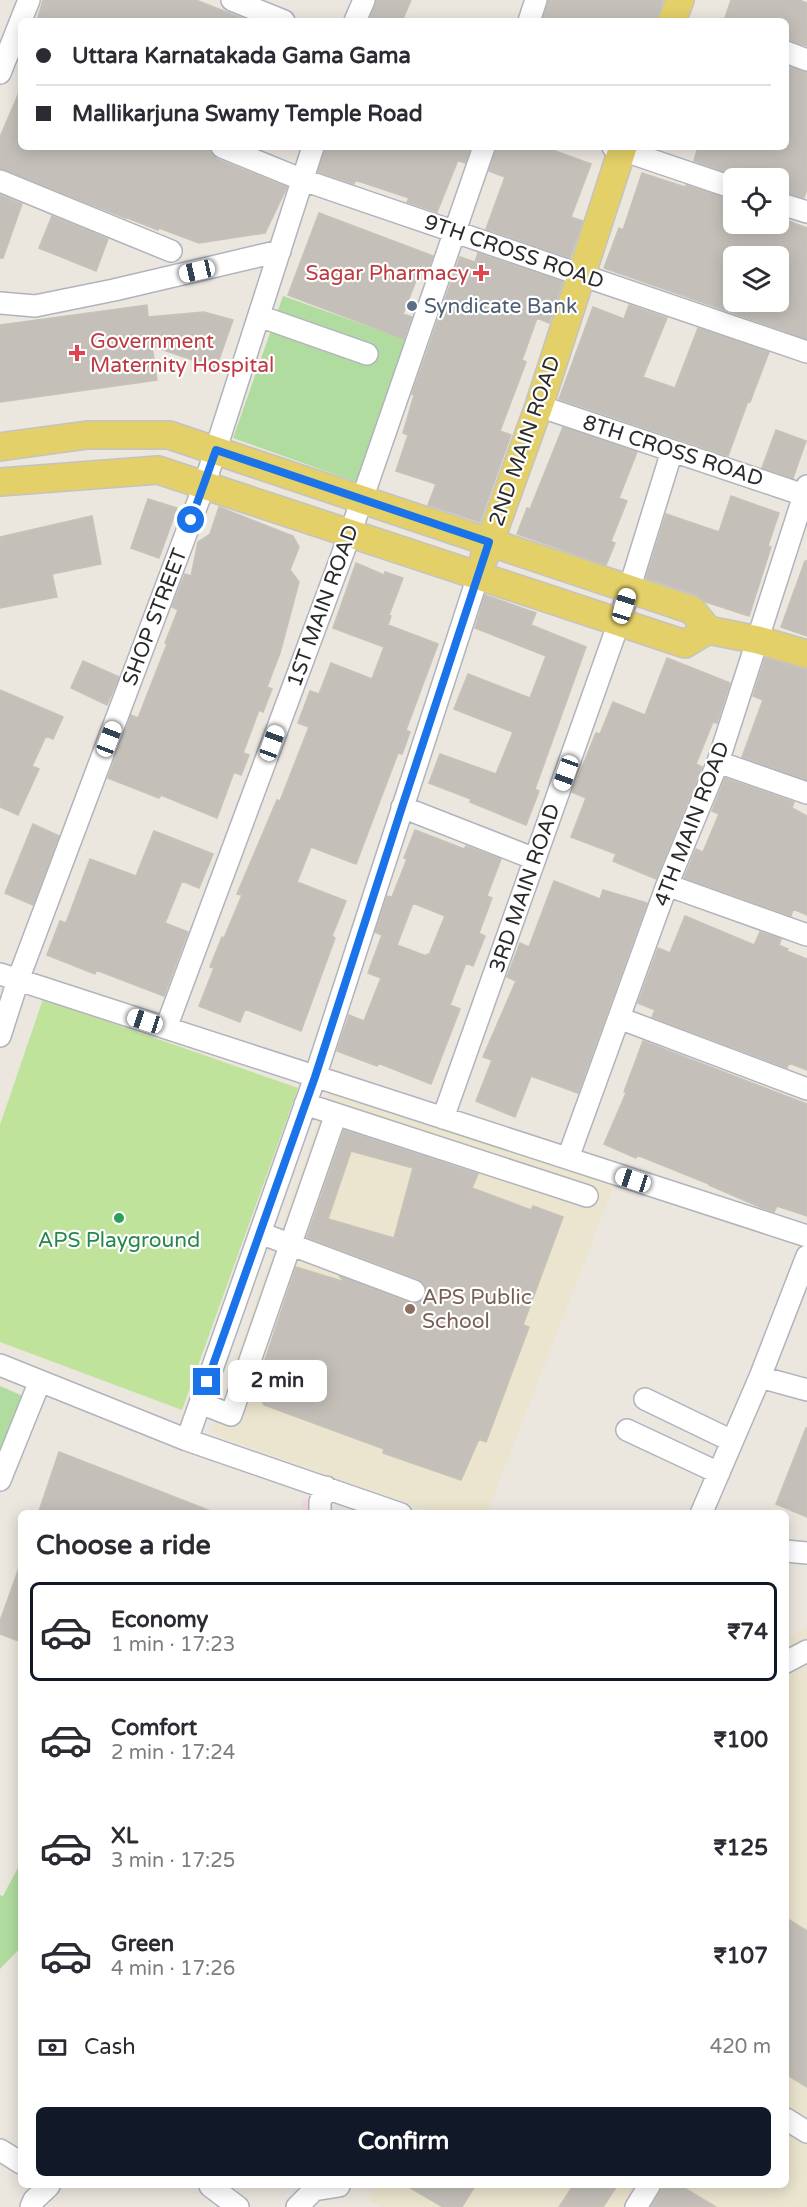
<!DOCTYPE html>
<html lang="en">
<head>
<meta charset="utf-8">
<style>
  body { margin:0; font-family:"Varela Round",sans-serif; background:#f7f7f7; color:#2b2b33; height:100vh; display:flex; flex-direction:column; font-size:22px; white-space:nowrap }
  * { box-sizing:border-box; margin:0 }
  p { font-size:20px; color:#7c7c81 }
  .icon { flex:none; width:33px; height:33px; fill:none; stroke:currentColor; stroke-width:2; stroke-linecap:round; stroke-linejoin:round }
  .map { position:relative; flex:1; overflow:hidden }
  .panel { position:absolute; left:18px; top:1510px; width:771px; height:678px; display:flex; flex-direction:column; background:#fff; border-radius:9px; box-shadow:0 3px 15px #0003 }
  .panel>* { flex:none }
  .top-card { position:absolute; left:18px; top:18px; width:771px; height:132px; border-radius:9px; box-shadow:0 3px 15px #0003; display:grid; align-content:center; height:132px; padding:0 18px; background:#fff }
  .controls { position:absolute; left:723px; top:168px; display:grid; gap:12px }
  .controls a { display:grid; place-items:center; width:66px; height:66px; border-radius:9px; background:#fff; box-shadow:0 3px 15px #0003; font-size:30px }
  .end { position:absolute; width:27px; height:27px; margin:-14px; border:8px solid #1a73e8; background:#fff; box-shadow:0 0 0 3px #fff }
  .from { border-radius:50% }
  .bubble { position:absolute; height:42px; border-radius:9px; background:#fff; box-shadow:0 3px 15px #0003; font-size:20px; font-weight:800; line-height:42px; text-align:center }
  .car { position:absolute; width:18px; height:36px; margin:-18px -9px; border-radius:8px; box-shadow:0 0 4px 2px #0007; background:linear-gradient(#fff 24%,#345 0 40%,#fff 0 76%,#345 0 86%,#fff 0) }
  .top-card b { display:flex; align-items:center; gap:21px; height:57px; font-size:22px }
  .top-card b+b { border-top:2px solid #e1e1e2 }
  .top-card i { width:15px; height:15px; background:#2b2b33 }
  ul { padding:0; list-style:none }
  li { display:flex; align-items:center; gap:18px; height:99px; margin:0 12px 9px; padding:0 6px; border:3px solid transparent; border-radius:9px }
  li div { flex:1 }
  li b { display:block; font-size:22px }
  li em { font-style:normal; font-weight:800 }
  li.current { border-color:#111827 }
  li>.icon { width:54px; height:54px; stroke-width:1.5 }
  h2 { padding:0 18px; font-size:27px; line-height:72px }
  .pay { display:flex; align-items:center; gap:15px; height:66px; padding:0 18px; font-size:22px }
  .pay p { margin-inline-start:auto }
  .cta { display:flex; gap:12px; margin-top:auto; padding:12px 18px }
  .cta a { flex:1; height:69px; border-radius:9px; background:#111827; color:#fff; font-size:24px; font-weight:800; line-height:69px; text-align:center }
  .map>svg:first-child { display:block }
  .education { fill:#ebe4ce }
  .medical { fill:#f1dcdc }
  .green { fill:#b0dd9f }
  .pitch { fill:#c0e39b }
  .building { fill:#c4c0b9; stroke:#c6c2b7; stroke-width:1.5; fill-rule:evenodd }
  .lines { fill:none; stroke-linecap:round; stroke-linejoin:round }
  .minor-casing { stroke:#b1b3bd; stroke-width:24 }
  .major-casing { stroke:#c3c3c3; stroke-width:30 }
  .minor { stroke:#fff; stroke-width:21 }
  .major { stroke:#e4d069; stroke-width:27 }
  .route { stroke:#1a73e8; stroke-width:8 }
  .health-dot { fill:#e0444e; stroke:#fff; stroke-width:2 }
  .service-dot { fill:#5c6f8a; stroke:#fff; stroke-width:2 }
  .leisure-dot { fill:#2e9e5b; stroke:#fff; stroke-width:2 }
  .education-dot { fill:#8d6e63; stroke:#fff; stroke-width:2 }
  .labels { text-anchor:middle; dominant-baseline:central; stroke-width:4.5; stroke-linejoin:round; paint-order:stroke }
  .street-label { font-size:21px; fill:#2a2a2a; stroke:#fff }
  .health-label { font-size:21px; fill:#be3a42; stroke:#fff; text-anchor:end }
  .service-label { font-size:21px; fill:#4e5e75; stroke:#fff; text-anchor:start }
  .leisure-label { font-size:21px; fill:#27864d; stroke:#fff }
  .education-label { font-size:21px; fill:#785e54; stroke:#fff; text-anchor:start }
</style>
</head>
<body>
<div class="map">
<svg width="807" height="2207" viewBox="0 0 807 2207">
  <rect width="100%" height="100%" fill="#ebe6de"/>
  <path class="education" d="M329,1090L614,1185L487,1513H434L210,1433Z
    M807,1628V2207H381L369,2200L376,2186H786V1639Z"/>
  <path class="medical" d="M304,1499L345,1513L299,1514Z"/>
  <path class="green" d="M283,296L407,340L356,482L233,438Z
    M0,1386L32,1400L0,1482Z
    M21,1862V1947L0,1969V1895L3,1896Z"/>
  <path class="pitch" d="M43,999L298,1088L182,1410L0,1342V1125Z"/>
  <path class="building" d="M43,0H196L246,20L37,21Z
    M377,0H411L402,21H369Z
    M548,0H663L657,21H542Z
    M731,0H799L807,3V46L786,40V21H724Z
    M786,66L807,72V189L804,198L778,191V178H742L694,161L698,147H786Z
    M21,88V147H210L212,154L217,159L287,187L265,233L199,243L159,228L158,230L125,217V218L0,169V137Z
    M325,147H471L465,163L458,160L437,212L407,202L409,198L355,180L354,184L318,172Z
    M496,147H544L591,164L571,217L583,221L570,258L486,229L505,177L489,171Z
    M642,173L685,187L686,185L734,200V224H778V217L807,228V339L604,268L619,228L623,230ZM734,256H778V269L790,273L778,302H734Z
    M0,195L22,204L3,258H0Z
    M319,213L433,256L424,280L417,278L403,314L412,317L404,339L288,295Z
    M52,216L108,239L96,271L39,248Z
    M478,253L563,282L549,323L537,318L522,360L526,362L500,431L511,435L480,522L428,505L436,484L396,471L408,435L403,433L414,395L412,394L460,257L475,262Z
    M147,305L148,317L204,312L233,320L216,368L152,346L157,380L0,402V325Z
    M629,305L667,318L643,377L675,388L698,328L769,352L750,402L748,401L728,456L559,399L593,307L624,319Z
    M563,427L637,452L619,498L627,501L611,541L615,543L606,565L517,534L527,508L530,509Z
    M776,430L806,441L793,478L762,468Z
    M731,496L779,513L768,546L771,547L749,616L706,602L697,595L646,578L666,514L719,532Z
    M148,499L177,508L159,558L131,548Z
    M219,507L293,536L299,547L290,570L299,582L280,653L267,687L272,689L263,712L259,710L243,753L249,755L241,775L234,772L217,818L161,795L159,798L108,778L131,715L138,718L167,644L165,643L178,610L172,607L185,574L191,576L198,542L210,534Z
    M92,516L101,564L52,574L57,597L0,608V537Z
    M805,561H807V636L781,627Z
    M356,563L384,575L385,572L403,578L389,615L391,616L388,625L438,644L406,730L410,732L402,754L398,753L356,864L311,847L297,882L346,901L332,936L335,938L301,1031L245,1009L240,1022L199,1006L214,968L210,967L222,937L224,938L242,895L237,894L277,800L280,801L309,727L298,723L310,691L319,694L331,663L372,679L384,647L333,628Z
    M485,595L536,613L531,625L586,647L535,789L539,791L526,825L470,802L471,799L429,783L440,754L496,774L513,732L454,709L468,674L530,698L546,656L475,628Z
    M667,658L730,683L717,723L713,722L696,764L702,767L656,879L613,861L616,854L571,837L586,798L572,792L596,733L600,734L613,702L645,715Z
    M765,658L807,670V780L742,757L763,700L753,696Z
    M83,661L119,677L107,705L71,688Z
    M0,690L63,717L53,739L46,736L32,766L39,769L18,815L0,807Z
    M725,778L794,802L792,808L807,816V915L793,909L791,916L684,878L696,849L703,852L719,814L712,811Z
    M33,824L59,836L33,905L5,893Z
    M415,830L464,849L466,846L501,859L487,896L492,898L479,933L485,936L473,966L466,963L450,1005L460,1009L431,1084L378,1063L377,1066L337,1051L349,1015L364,1021L381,978L368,973L382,935L375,932L387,896L392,897L407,859L404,858ZM413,903L445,916L429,955L427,954L426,956L397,945Z
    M154,831L213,854L199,888L182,881L165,923L188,932L164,996L96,970L95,974L47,955L60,921L66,923L90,859L136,876Z
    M554,881L600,899L603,890L647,903L578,1093L531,1076L515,1117L476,1101L492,1060L483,1057L516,981L507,977L520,943L529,947Z
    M685,916L754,945L760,932L781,939L779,945L788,949L787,951L807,959V1070L789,1063L787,1068L652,1017L655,1010L638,1003L658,948L670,953Z
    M643,1041L807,1104V1216L777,1206L774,1212L762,1208L709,1185V1184L637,1155L636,1158L604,1144L626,1093L624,1092Z
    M344,1130L478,1174L472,1188L531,1210L533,1206L563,1217L523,1325L529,1327L486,1442L479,1439L461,1480L383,1453L384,1449L264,1405L255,1390L296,1267L345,1282L339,1276L410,1303L422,1301L426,1295L424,1283L418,1279L307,1237ZM351,1151L413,1168L394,1238L328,1219Z
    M806,1428H807V1517L776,1504Z
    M59,1452L213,1512L212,1514H38Z
    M19,1568H21V1642L0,1634V1621Z
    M786,1918L807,1931V2087L786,2074Z
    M407,2186H475L462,2207H443Z
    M573,2186H617L603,2207H559Z
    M663,2186H681L716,2207H651Z"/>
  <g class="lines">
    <g class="minor-casing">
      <path id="minor" d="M232,0L284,21
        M355,21L364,0
        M529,21L536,0
        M786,52L807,60
        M0,73L29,0
        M222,147L303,180L807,352
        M613,147L734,188
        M0,181L171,251
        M778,203L807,212
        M0,303L35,306L114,290L280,251
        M259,316L367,354
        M539,406L807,496
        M718,762L807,793
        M402,807L535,859
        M667,885L807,935
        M0,974L807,1236
        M619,1018L807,1089
        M166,1028L350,534L484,147
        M0,1036L18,980L204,486L313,147
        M305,1104L587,1196
        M443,1118L619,622L672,451
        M568,1158L667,885L718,762L807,486
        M260,1233L414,1291
        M0,1365L187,1440L401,1514
        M760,1377L807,1390
        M645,1399L732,1441
        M200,1403L231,1415L336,1114
        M627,1430L719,1473
        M187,1440L315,1077L478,576
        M0,1480L40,1381
        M320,1514V1502L326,1487
        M701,1514L760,1377L807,1256
        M786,1551L807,1553
        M786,1662L807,1651
        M786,2119L807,2132
        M0,2150L21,2163
        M210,2186L238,2207
        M31,2207L34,2200L49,2186
        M297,2207L314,2190L339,2186
        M636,2207L649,2186"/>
    </g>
    <g class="major-casing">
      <path id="major" d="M672,21L680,0
        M0,447L87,435H169L692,610L708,630L758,640L807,654
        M0,482L158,470L685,644L708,630
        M484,558L539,406L623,147"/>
    </g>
    <use href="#minor" class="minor"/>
    <use href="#major" class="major"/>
  </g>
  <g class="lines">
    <path class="route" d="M191,520L216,450L489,542L402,807L315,1077L207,1382"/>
  </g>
  <g class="health-dot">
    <path d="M478 264h6v6h6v6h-6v6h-6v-6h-6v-6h6z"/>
    <path d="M74 344h6v6h6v6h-6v6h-6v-6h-6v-6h6z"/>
  </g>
  <circle class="service-dot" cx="412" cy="306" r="6"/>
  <circle class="leisure-dot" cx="119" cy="1218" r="6"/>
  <circle class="education-dot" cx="410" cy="1309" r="6"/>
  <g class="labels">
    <g class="street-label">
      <text transform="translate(514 252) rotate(19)">9TH CROSS ROAD</text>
      <text transform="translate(525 441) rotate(-71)">2ND MAIN ROAD</text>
      <text transform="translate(673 451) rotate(18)">8TH CROSS ROAD</text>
      <text transform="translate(323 606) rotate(-70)">1ST MAIN ROAD</text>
      <text transform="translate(155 617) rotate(-69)">SHOP STREET</text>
      <text transform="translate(692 824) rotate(-69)">4TH MAIN ROAD</text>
      <text transform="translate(525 888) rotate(-71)">3RD MAIN ROAD</text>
    </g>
    <g class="health-label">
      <text x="469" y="273">Sagar Pharmacy</text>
      <text x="90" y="341" text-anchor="start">Government<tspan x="90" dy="24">Maternity Hospital</tspan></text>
    </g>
    <g class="service-label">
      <text x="424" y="306">Syndicate Bank</text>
    </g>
    <g class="leisure-label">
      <text x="119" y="1240">APS Playground</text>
    </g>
    <g class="education-label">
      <text x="422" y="1297">APS Public<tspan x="422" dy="24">School</tspan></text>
    </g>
  </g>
</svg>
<div class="controls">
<a><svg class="icon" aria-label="locate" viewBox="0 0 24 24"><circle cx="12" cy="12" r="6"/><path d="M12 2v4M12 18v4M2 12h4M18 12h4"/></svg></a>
<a><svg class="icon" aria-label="layers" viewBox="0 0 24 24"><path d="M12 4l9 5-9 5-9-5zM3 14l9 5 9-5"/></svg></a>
</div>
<i class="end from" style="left:191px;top:520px"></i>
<i class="end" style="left:207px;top:1382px"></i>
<div class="bubble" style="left:228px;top:1360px;width:99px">2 min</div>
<i class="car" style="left:197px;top:271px;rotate:257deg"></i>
<i class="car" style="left:624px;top:606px;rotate:17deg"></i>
<i class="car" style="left:109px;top:739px;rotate:21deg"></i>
<i class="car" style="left:272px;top:743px;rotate:20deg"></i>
<i class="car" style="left:566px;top:773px;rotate:200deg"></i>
<i class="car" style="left:145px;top:1021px;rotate:288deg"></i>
<i class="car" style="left:633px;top:1180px;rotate:288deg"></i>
<div class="top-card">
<b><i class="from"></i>Uttara Karnatakada Gama Gama</b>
<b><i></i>Mallikarjuna Swamy Temple Road</b>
</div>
<section class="panel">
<h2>Choose a ride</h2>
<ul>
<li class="current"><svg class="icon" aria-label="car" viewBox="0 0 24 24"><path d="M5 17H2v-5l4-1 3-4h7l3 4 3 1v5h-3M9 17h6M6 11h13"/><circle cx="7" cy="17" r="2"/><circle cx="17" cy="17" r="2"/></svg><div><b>Economy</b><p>1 min · 17:23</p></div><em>₹74</em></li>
<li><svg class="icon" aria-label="car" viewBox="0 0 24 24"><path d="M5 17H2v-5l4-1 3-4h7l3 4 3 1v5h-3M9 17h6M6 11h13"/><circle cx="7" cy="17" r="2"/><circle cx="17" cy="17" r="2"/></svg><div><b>Comfort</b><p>2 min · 17:24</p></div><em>₹100</em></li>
<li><svg class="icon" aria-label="car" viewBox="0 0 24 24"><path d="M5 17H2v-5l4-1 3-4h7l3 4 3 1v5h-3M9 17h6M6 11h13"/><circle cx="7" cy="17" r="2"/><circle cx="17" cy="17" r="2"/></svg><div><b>XL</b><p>3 min · 17:25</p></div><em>₹125</em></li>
<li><svg class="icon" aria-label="car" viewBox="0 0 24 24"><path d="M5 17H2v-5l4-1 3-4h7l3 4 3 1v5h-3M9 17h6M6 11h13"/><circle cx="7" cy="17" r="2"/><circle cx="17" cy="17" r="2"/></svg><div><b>Green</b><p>4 min · 17:26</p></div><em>₹107</em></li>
</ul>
<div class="pay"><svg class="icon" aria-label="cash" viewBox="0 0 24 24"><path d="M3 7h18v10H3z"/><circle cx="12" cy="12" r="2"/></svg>Cash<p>420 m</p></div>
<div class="cta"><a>Confirm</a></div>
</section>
</div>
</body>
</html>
